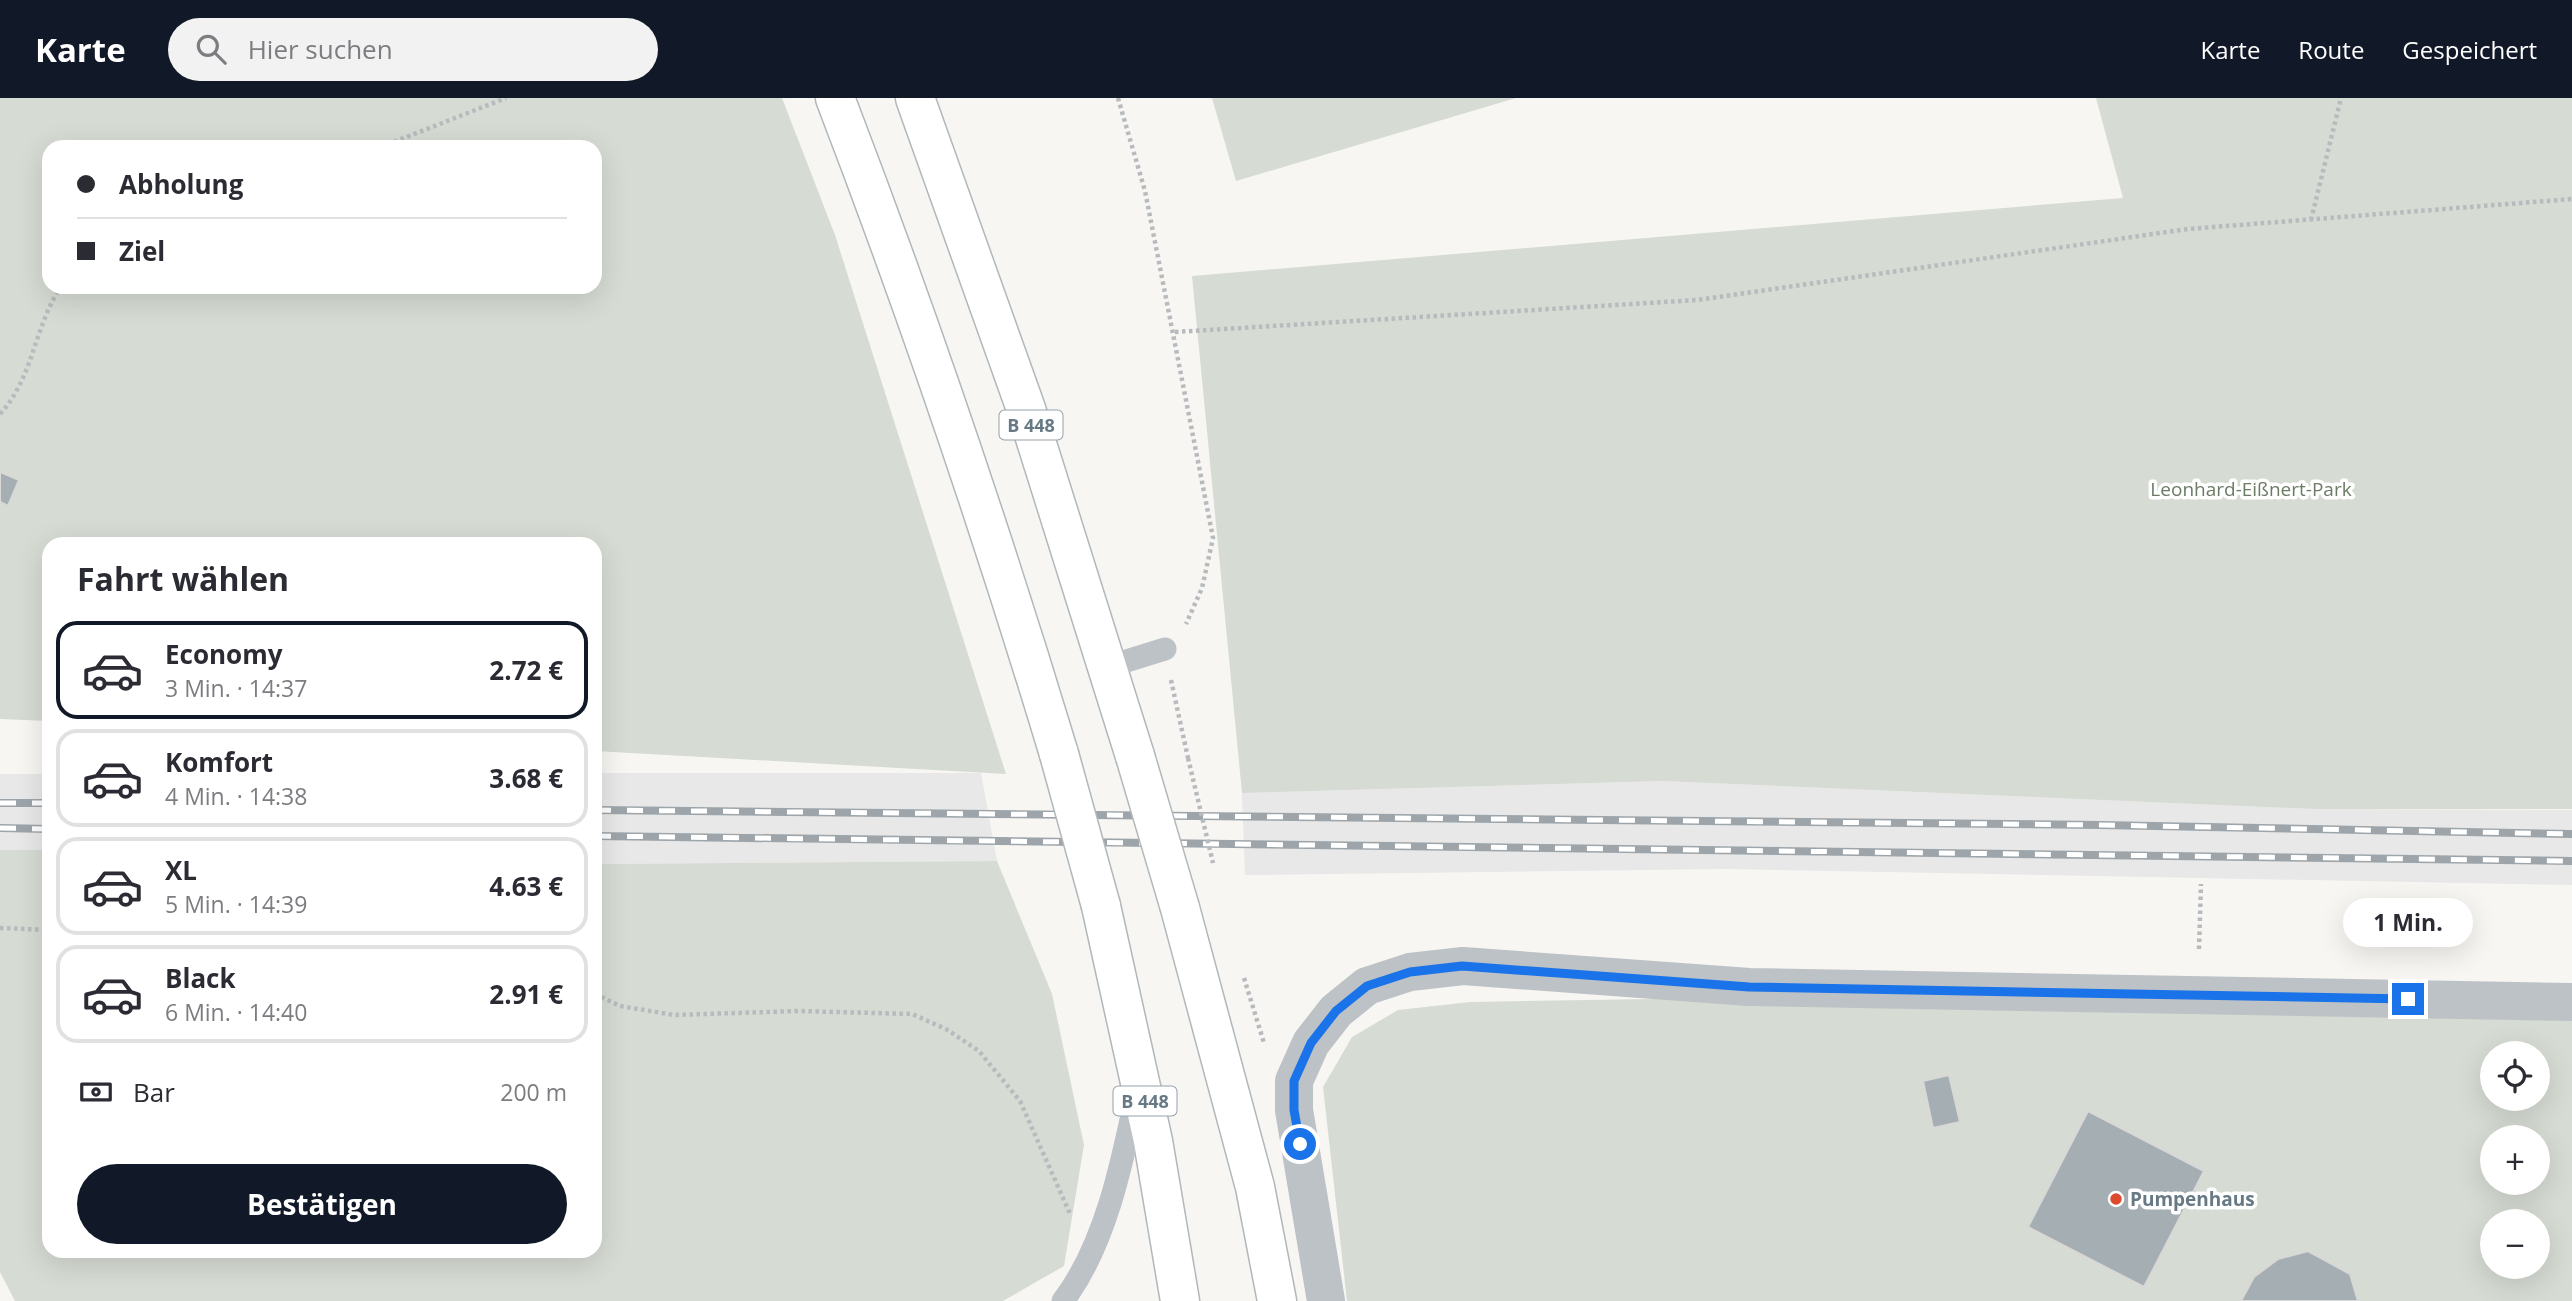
<!DOCTYPE html>
<html lang="de">
<head>
<meta charset="utf-8">
<style>
  body { margin:0; font-family:"Open Sans",sans-serif; background:#f2f2f3; color:#2b2b33; height:100vh; display:flex; flex-direction:column; font-size:26px; white-space:nowrap }
  * { box-sizing:border-box; margin:0 }
  p { font-size:23px; color:#7c7c81 }
  .icon { flex:none; width:38px; height:38px; fill:none; stroke:currentColor; stroke-width:2; stroke-linecap:round; stroke-linejoin:round }
  .map { position:relative; flex:1; overflow:hidden }
  .details { position:absolute; left:42px; top:439px; width:560px; height:721px; display:flex; flex-direction:column; background:#fff; border-radius:21px; box-shadow:0 7px 28px #0002 }
  .details>* { flex:none }
  .banner { position:absolute; left:42px; top:42px; width:560px; height:154px; border-radius:21px; box-shadow:0 7px 28px #0002; display:grid; align-content:center; height:154px; padding:0 35px; background:#fff }
  .tools { position:absolute; left:2480px; top:943px; display:grid; gap:14px }
  .tools a { display:grid; place-items:center; width:70px; height:70px; border-radius:50%; background:#fff; box-shadow:0 7px 28px #0002; font-size:35px }
  .end { position:absolute; width:32px; height:32px; margin:-16px; border:9px solid #1a73e8; background:#fff; box-shadow:0 0 0 4px #fff }
  .from { border-radius:50% }
  .bubble { position:absolute; height:49px; border-radius:24px; background:#fff; box-shadow:0 7px 28px #0002; font-size:23px; font-weight:700; line-height:49px; text-align:center }
  .banner b { display:flex; align-items:center; gap:24px; height:66px; font-size:26px }
  .banner b+b { border-top:2px solid #e1e1e2 }
  .banner i { width:18px; height:18px; background:#2b2b33 }
  ul { padding:0; list-style:none }
  li { display:flex; align-items:center; gap:21px; height:98px; margin:0 14px 10px; padding:0 21px; border:4px solid #e1e1e2; border-radius:21px }
  li div { flex:1 }
  li b { display:block; font-size:26px }
  li em { font-style:normal; font-weight:700 }
  li.current { border-color:#111827 }
  li>.icon { width:63px; height:63px; stroke-width:1.5 }
  h2 { padding:0 35px; font-size:32px; line-height:84px }
  .pay { display:flex; align-items:center; gap:18px; height:77px; padding:0 35px; font-size:26px }
  .pay p { margin-inline-start:auto }
  .action { display:flex; gap:14px; margin-top:auto; padding:14px 35px }
  .action a { flex:1; height:80px; border-radius:42px; background:#111827; color:#fff; font-size:28px; font-weight:700; line-height:80px; text-align:center }
  header { display:flex; align-items:center; gap:42px; box-sizing:border-box; height:98px; padding:0 35px; background:#111827; color:#fff }
  header strong { font-size:33px }
  nav { display:flex; gap:38px; margin-inline-start:auto; font-size:24px }
  .search { width:490px; height:63px; background:#f2f2f3; display:flex; align-items:center; gap:18px; box-sizing:border-box; padding:0 24px; border-radius:38px; color:#7c7c81; font-size:26px }
  .map>svg:first-child { display:block }
  .built { fill:#e7e8e7 }
  .green { fill:#d6dbd3; fill-rule:evenodd }
  .building { fill:#a5aeb3; stroke:#d8d8d6; stroke-width:2 }
  .lines { fill:none; stroke-linecap:round; stroke-linejoin:round }
  .primary-casing { stroke:#b1b7ba; stroke-width:41 }
  .path { stroke:#b8bbbe; stroke-width:4.5; stroke-dasharray:3.5 3.5; stroke-linecap:butt }
  .service { stroke:#bdc2c6; stroke-width:23 }
  .minor { stroke:#bdc2c6; stroke-width:38 }
  .primary { stroke:#fff; stroke-width:38 }
  .rail-casing { stroke:#9da5aa; stroke-width:8 }
  .rail { stroke:#fff; stroke-width:5; stroke-dasharray:16; stroke-linecap:butt }
  .primary-bridge-casing { stroke:#b1b7ba; stroke-width:41; stroke-linecap:butt }
  .path-bridge { stroke:#b8bbbe; stroke-width:4.5; stroke-dasharray:3.5 3.5; stroke-linecap:butt }
  .primary-bridge { stroke:#fff; stroke-width:38 }
  .route { stroke:#1a73e8; stroke-width:9 }
  .poi-dot { fill:#dd4a2d; stroke:#fff; stroke-width:2.5 }
  .labels { text-anchor:middle; dominant-baseline:central; stroke-width:7; stroke-linejoin:round; paint-order:stroke }
  .shield { fill:#fff; stroke:#95a1a9; stroke-width:2 }
  .shield-label { font-size:18px; font-weight:bold; fill:#677984 }
  .park-label { font-size:19px; fill:#6b7b65; stroke:#fff }
  .poi-label { font-size:19px; font-weight:bold; fill:#677984; stroke:#fff; text-anchor:start }
</style>
</head>
<body>
<header>
<strong>Karte</strong>
<div class="search"><svg class="icon" aria-label="search" viewBox="0 0 24 24"><circle cx="10" cy="10" r="6"/><path d="M15 15l6 6"/></svg>Hier suchen</div>
<nav><a>Karte</a><a>Route</a><a>Gespeichert</a></nav>
</header>
<div class="map">
<svg width="2572" height="1203" viewBox="0 0 2572 1203">
  <rect width="100%" height="100%" fill="#f7f6f3"/>
  <path class="built" d="M595,675H981L997,763L595,766Z
    M0,676H49V752H0Z
    M1662,683L2314,711L2572,712V787L1725,771L1245,777L1242,695Z"/>
  <path class="green" d="M0,0H782L835,137L1006,676L595,653V446H49V623L0,621ZM49,49H595V189H49Z
    M1212,0H1516L1236,83Z
    M2096,0H2572V711H2314L1662,683L1242,695L1192,178L2123,100Z
    M0,752H49V1153H595V766L997,763L1052,896L1084,1047L1064,1168L1003,1203H15L0,1174Z
    M2572,886V1203H1347L1323,989L1352,939L1398,912L1470,904ZM2492,956H2538V1001H2492ZM2492,1040H2538V1085H2492ZM2492,1124H2538V1169H2492Z"/>
  <path class="building" d="M0,374L19,382L8,408L0,404Z
    M1949,977L1960,1024L1933,1030L1923,983Z
    M2088,1013L2204,1073L2144,1189L2028,1129Z
    M2308,1153L2350,1176L2358,1203H2241L2254,1179L2278,1161Z"/>
  <g class="lines">
    <g class="primary-casing">
      <path id="primary" d="M835,0C918,216 992,434 1059,656
        M915,0L1026,311L1135,658
        M1101,808L1153,1043L1180,1203
        M1180,810L1255,1089L1277,1203"/>
    </g>
    <path class="path" d="M1118,0L1145,93L1213,440L1202,490L1186,526
      M381,49L506,0
      M2311,122L2341,0
      M1175,234L1697,202L2188,131L2572,101
      M0,316C34,279 34,228 61,189
      M1171,582L1188,660
      M0,830L49,832
      M2199,851L2201,786
      M1244,880L1264,945
      M595,896L620,908L674,917L798,913L912,916L946,931L979,953L1020,1003L1071,1118"/>
    <path class="service" d="M1107,569L1165,551
      M1063,1203C1105,1148 1122,1066 1136,998"/>
    <path class="minor" d="M1326,1203L1294,1012V983L1311,945L1336,913L1367,888L1410,874L1463,868L1749,889L2572,904"/>
    <use href="#primary" class="primary"/>
    <g class="rail-casing">
      <path id="rail" d="M0,705H49
        M595,712L2100,727L2572,736
        M0,730L49,731
        M595,738L2572,763"/>
    </g>
    <use href="#rail" class="rail"/>
    <g class="primary-bridge-casing">
      <path id="primary-bridge" d="M1059,656L1101,808
        M1135,658L1180,810"/>
    </g>
    <path class="path-bridge" d="M1188,660L1213,765"/>
    <use href="#primary-bridge" class="primary-bridge"/>
  </g>
  <g class="lines">
    <path class="route" d="M1300,1046L1294,1012V983L1311,945L1336,913L1367,888L1410,874L1462,868L1749,889L2408,901"/>
  </g>
  <circle class="poi-dot" cx="2116" cy="1101" r="7"/>
  <g class="labels">
    <g class="shield">
      <rect x="999.5" y="312.5" width="63" height="29" rx="5"/>
      <rect x="1113.5" y="988.5" width="63" height="29" rx="5"/>
    </g>
    <g class="shield-label">
      <text x="1031" y="327">B 448</text>
      <text x="1145" y="1003">B 448</text>
    </g>
    <g class="park-label">
      <text x="2251" y="391">Leonhard-Eißnert-Park</text>
    </g>
    <g class="poi-label">
      <text x="2130" y="1101">Pumpenhaus</text>
    </g>
  </g>
</svg>
<div class="tools">
<a><svg class="icon" aria-label="locate" viewBox="0 0 24 24"><circle cx="12" cy="12" r="6"/><path d="M12 2v4M12 18v4M2 12h4M18 12h4"/></svg></a>
<a>+</a>
<a>−</a>
</div>
<i class="end from" style="left:1300px;top:1046px"></i>
<i class="end" style="left:2408px;top:901px"></i>
<div class="bubble" style="left:2343px;top:800px;width:130px">1 Min.</div>
<div class="banner">
<b><i class="from"></i>Abholung</b>
<b><i></i>Ziel</b>
</div>
<section class="details">
<h2>Fahrt wählen</h2>
<ul>
<li class="current"><svg class="icon" aria-label="car" viewBox="0 0 24 24"><path d="M5 17H2v-5l4-1 3-4h7l3 4 3 1v5h-3M9 17h6M6 11h13"/><circle cx="7" cy="17" r="2"/><circle cx="17" cy="17" r="2"/></svg><div><b>Economy</b><p>3 Min. · 14:37</p></div><em>2.72 €</em></li>
<li><svg class="icon" aria-label="car" viewBox="0 0 24 24"><path d="M5 17H2v-5l4-1 3-4h7l3 4 3 1v5h-3M9 17h6M6 11h13"/><circle cx="7" cy="17" r="2"/><circle cx="17" cy="17" r="2"/></svg><div><b>Komfort</b><p>4 Min. · 14:38</p></div><em>3.68 €</em></li>
<li><svg class="icon" aria-label="car" viewBox="0 0 24 24"><path d="M5 17H2v-5l4-1 3-4h7l3 4 3 1v5h-3M9 17h6M6 11h13"/><circle cx="7" cy="17" r="2"/><circle cx="17" cy="17" r="2"/></svg><div><b>XL</b><p>5 Min. · 14:39</p></div><em>4.63 €</em></li>
<li><svg class="icon" aria-label="car" viewBox="0 0 24 24"><path d="M5 17H2v-5l4-1 3-4h7l3 4 3 1v5h-3M9 17h6M6 11h13"/><circle cx="7" cy="17" r="2"/><circle cx="17" cy="17" r="2"/></svg><div><b>Black</b><p>6 Min. · 14:40</p></div><em>2.91 €</em></li>
</ul>
<div class="pay"><svg class="icon" aria-label="cash" viewBox="0 0 24 24"><path d="M3 7h18v10H3z"/><circle cx="12" cy="12" r="2"/></svg>Bar<p>200 m</p></div>
<div class="action"><a>Bestätigen</a></div>
</section>
</div>
</body>
</html>
